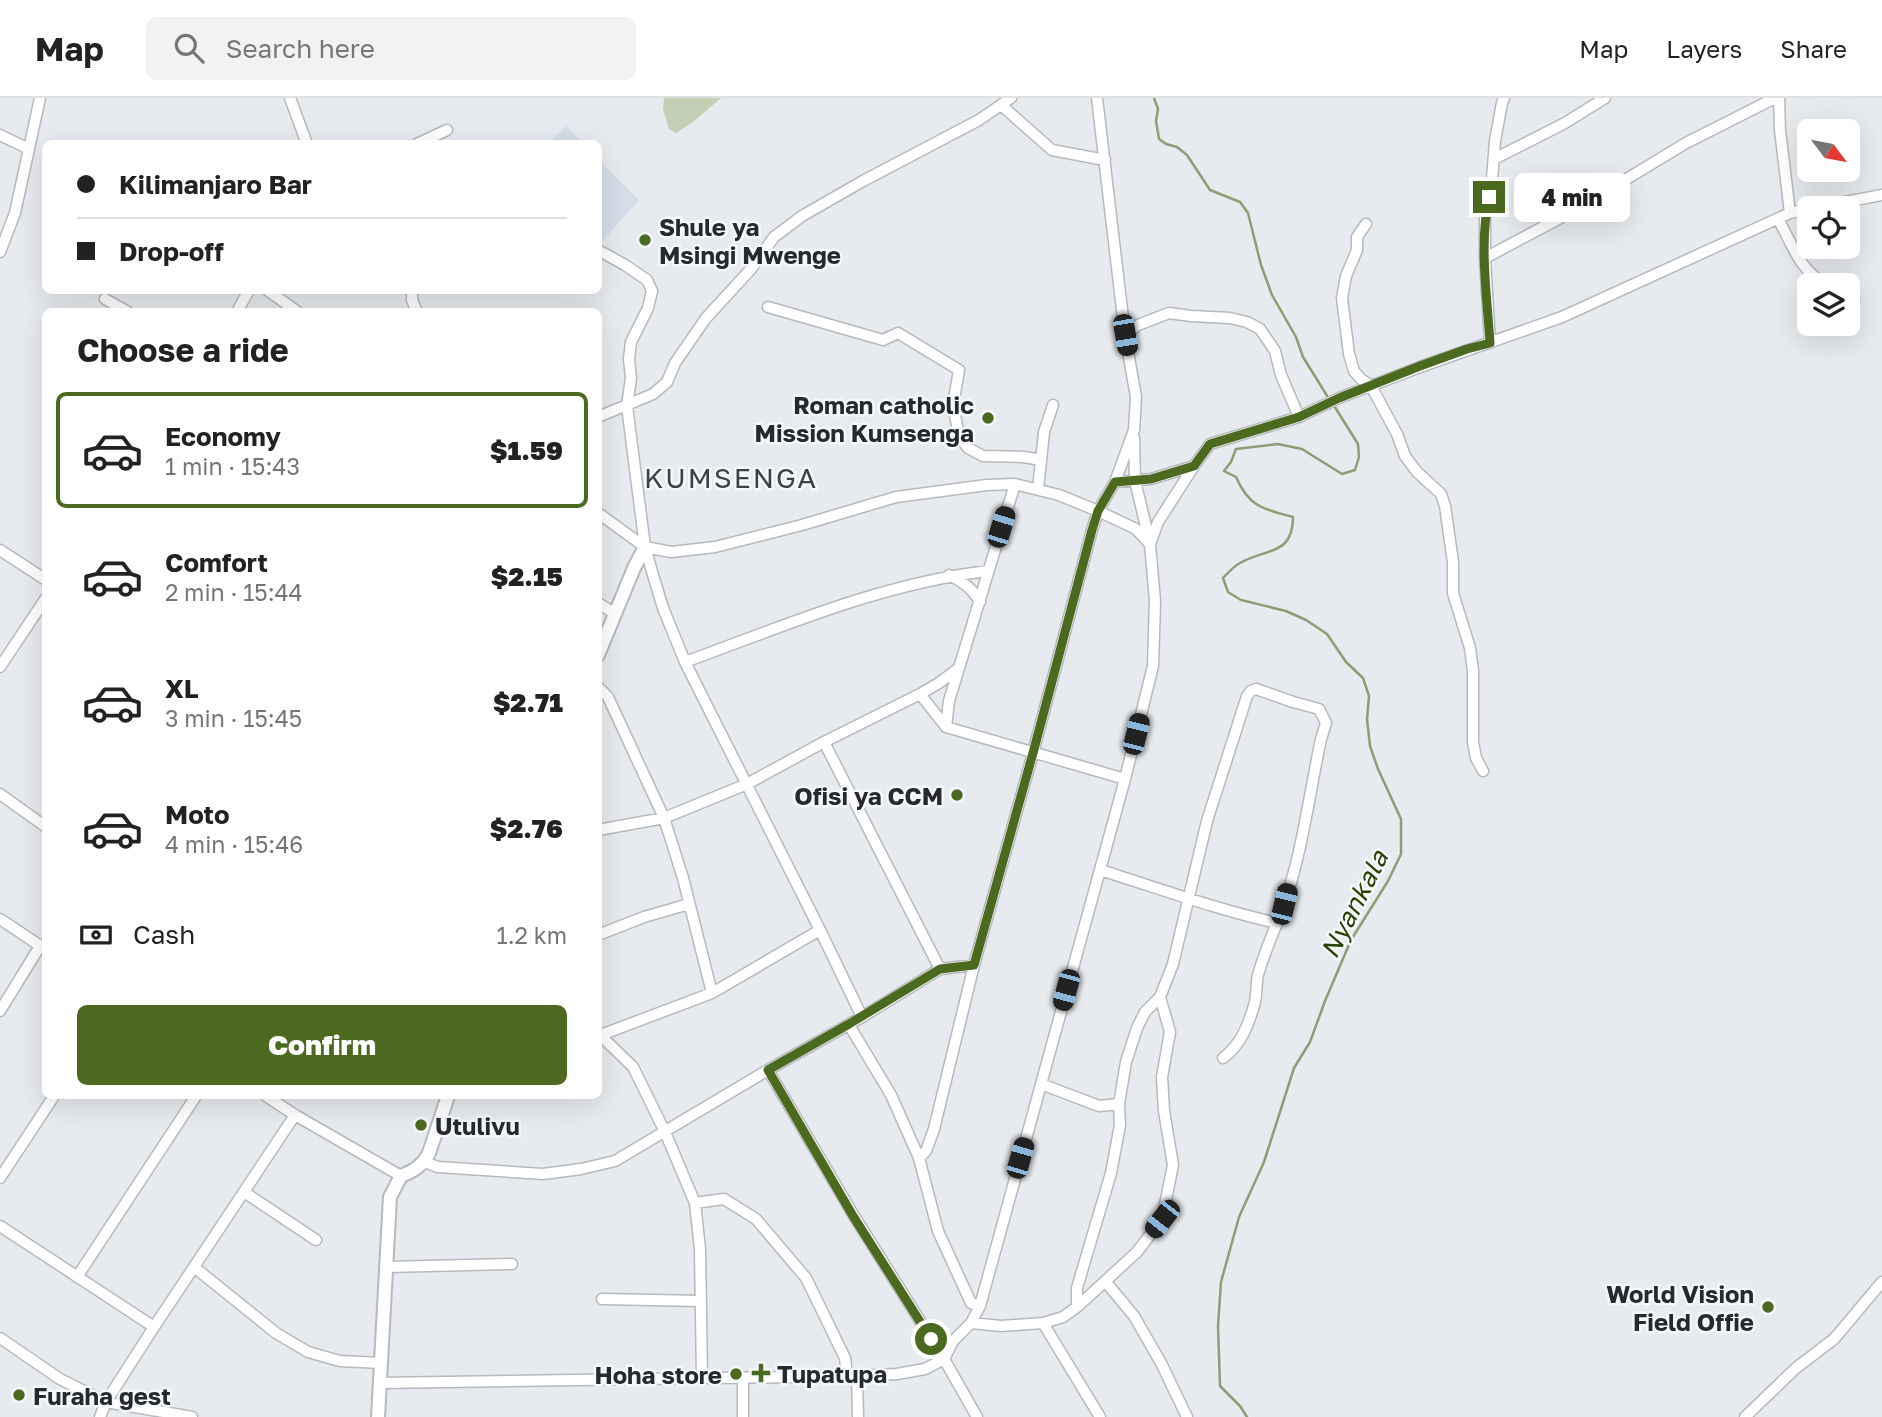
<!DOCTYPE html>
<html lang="en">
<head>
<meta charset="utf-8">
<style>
  body { margin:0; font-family:"Golos Text",sans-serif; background:#f2f2f2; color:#222; height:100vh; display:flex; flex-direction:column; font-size:26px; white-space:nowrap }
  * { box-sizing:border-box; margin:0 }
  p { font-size:23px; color:#767676 }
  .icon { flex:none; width:38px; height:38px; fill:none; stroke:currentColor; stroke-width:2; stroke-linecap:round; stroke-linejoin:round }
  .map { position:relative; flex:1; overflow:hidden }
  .side { position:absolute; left:42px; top:210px; width:560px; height:791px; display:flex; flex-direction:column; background:#fff; border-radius:10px; box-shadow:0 7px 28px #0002 }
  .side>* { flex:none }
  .guide { position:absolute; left:42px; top:42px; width:560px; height:154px; border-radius:10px; box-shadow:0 7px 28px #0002; display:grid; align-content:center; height:154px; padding:0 35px; background:#fff }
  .needle { width:46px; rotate:122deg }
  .buttons { position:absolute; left:1797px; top:21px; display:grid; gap:14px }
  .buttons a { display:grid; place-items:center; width:63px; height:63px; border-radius:10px; background:#fff; box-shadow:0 7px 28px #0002; font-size:35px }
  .end { position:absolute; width:32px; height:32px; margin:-16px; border:9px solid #4c6a1f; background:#fff; box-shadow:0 0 0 4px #fff }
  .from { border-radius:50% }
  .bubble { position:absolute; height:49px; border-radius:10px; background:#fff; box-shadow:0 7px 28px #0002; font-size:23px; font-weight:800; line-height:49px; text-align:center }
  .car { position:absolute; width:21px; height:42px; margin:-21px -10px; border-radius:9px; box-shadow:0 0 5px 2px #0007; background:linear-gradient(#222 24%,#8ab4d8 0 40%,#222 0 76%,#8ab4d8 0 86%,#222 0) }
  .guide b { display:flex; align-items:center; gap:24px; height:66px; font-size:26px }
  .guide b+b { border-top:2px solid #e0e0e0 }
  .guide i { width:18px; height:18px; background:#222 }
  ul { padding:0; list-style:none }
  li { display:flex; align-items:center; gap:21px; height:116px; margin:0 14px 10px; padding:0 21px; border:4px solid transparent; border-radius:10px }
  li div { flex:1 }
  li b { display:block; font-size:26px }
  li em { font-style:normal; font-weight:800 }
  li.current { border-color:#4c6a1f }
  li>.icon { width:63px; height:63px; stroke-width:1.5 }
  h2 { padding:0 35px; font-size:32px; line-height:84px }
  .pay { display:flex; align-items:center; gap:18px; height:77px; padding:0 35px; font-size:26px }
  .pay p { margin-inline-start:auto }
  .cta { display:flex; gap:14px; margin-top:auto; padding:14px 35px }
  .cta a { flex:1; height:80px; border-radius:10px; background:#4c6a1f; color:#fff; font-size:28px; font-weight:800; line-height:80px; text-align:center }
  header { display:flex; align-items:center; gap:42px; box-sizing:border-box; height:98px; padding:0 35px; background:#fff; border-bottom:2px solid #e0e0e0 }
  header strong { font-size:33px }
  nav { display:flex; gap:38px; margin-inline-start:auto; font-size:24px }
  .search { width:490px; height:63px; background:#f2f2f2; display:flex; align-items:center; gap:18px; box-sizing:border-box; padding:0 24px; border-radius:10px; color:#767676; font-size:26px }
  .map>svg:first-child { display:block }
  .built { fill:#d5dee8 }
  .green { fill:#c2cfb5 }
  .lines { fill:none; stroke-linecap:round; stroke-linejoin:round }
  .stream { stroke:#8b9e75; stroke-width:2.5 }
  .minor-casing { stroke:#b6b9bd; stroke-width:13 }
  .tertiary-casing { stroke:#b6b9bd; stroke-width:16 }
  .minor { stroke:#fff; stroke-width:10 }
  .tertiary { stroke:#fff; stroke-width:12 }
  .route { stroke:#4c6a1f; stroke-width:9 }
  .poi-dot { fill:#4c6a1f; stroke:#f4f8fc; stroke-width:2.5 }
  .labels { text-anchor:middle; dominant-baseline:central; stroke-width:5; stroke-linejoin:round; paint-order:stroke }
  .poi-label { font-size:24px; font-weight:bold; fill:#28292a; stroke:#f4f8fc; text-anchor:start }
  .water-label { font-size:26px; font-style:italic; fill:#2b4300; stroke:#f4f8fc }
  .quarter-label { font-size:28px; letter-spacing:2px; fill:#3f4245; stroke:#f4f8fc }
</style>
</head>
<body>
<header>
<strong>Map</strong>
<div class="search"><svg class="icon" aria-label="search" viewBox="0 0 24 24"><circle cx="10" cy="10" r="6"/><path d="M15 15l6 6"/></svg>Search here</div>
<nav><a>Map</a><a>Layers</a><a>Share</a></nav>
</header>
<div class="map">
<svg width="1882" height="1319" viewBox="0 0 1882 1319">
  <rect width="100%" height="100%" fill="#e7eaee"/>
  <path class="built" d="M566,28L583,45H549Z
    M598,61L639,102L599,147H598Z"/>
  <path class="green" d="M664,0H721L694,23L676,35L669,31L663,11Z"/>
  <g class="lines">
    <path class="stream" d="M1154,0L1158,11L1156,23L1159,41L1166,46L1177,49L1187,57L1210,92L1240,104L1248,115L1261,167L1272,197L1296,239L1303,259L1329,301
      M1247,1319L1240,1308L1220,1288L1218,1228L1221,1184L1239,1119L1264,1064L1294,970L1310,944L1325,903L1351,842L1388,783L1401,756V721L1378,671L1370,648L1367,621L1369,598L1363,580L1346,564L1327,536L1306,522L1286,513L1241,502L1228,494L1223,480C1228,475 1234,468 1240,465C1266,450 1293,458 1293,419C1263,411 1249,409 1236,379L1224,373L1231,364L1236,351L1278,346L1302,351L1342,376L1355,372L1359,359L1358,346L1333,306"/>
    <g class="minor-casing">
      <path id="minor" d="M290,0L307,46
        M1779,0L1780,32L1790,115
        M1001,7L1052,52L1105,62
        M0,37L29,51
        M417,46L447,32
        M1494,61L1565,25L1605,0
        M1814,110L1882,97
        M1778,121C1792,145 1800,175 1828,187
        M1366,126L1357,139V152L1346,178L1342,200L1349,256L1354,273L1361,281L1371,288L1397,336L1405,358L1417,374L1441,396L1445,408L1453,464V495L1470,550L1473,573V644L1476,660L1483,673
        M598,152L625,167L647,182L652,193L648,210L631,244L629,261L631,280L627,308L645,449L653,477L663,510L685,564L820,832L862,919
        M0,154L15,115L40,0
        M1485,160L1577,111L1686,45L1775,0
        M267,192L298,214
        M412,192V202L417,214
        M1848,197L1854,201
        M105,201L128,214
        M768,209L883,242L898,235L959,272L953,307L959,338L968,350L983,358L1024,359L1041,362
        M237,214L249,192
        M1125,237L1138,227L1169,215L1191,218L1230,220L1247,224L1260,231L1275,253L1281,277L1299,319
        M1490,245L1485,160V118L1492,81L1495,43L1502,5L1504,0
        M598,319L653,296L667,284L675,265L706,220L751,171L774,139L802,118L863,83L979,22L1011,0
        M1134,340L1135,383L1150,445
        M1115,384L1151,381L1194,368L1210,346L1299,319L1339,300L1420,269L1562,219L1790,115L1810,111
        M1038,391L1044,334L1053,307
        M598,415L645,449L671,454L715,449L802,427L896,399L987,387L1015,386L1059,397L1098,413L1136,431L1150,446
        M0,452L46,482
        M949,477C963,484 972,490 980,504
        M598,505L614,515
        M685,564C784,528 883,485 988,473
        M0,569L46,500
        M598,589L608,599L664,720L683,780L712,895
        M920,596L946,629L1125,681
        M946,629L949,603L1015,386
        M824,644L940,871
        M0,696L46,729
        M598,732L664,720L747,686L824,644L920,596L939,585L959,570
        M0,821L45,851
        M598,837L644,819L689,806
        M0,913L40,848
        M849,927L891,997L919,1060L938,1133L971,1205L980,1208
        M598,938L712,895L820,832
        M601,938L633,969L665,1034L695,1105L700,1151L702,1280
        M1223,960C1241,947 1249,926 1255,904C1257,895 1256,886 1258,877C1263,859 1270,842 1277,825
        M768,972L854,1118L944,1261L977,1319
        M1041,986L1099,1008L1119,1006
        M266,998L295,1017L401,1078
        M919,1060L926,1053L934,1031L974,867L1033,655L1092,432L1098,413L1115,384L1134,332L1136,299L1125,237L1097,0
        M425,1064L438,1069L543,1076L581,1071L615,1063L768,972L862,919L940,871L974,867
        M0,1080L54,998
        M244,1094L316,1142
        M695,1105L724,1101L756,1121L806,1180L845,1260L847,1278
        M0,1128L154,1229
        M194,1169L276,1235L308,1254L340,1263L381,1265
        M386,1169L512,1166
        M77,1179L196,998
        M1105,1183L1134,1218L1161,1265L1187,1319
        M602,1201L701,1203
        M1077,1209V1190L1111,1075L1120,1027L1119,1006L1126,964L1137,930L1145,914L1160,899L1173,866L1207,723L1247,598L1251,593L1256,591L1293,604L1319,611L1326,625L1321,641C1308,702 1301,767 1277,825C1218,812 1158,790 1100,772
        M971,1225L1001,1228L1043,1225L1063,1219L1077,1209L1137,1154L1162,1121L1173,1067L1164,1013L1162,979L1170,934L1160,899
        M1043,1225L1100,1319
        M0,1240L60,1281L106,1304L192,1319
        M857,1278L858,1319
        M743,1280V1319
        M380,1285L857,1278L897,1276L925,1271L944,1261L953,1243L971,1225L980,1208L1125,681L1153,568L1155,503L1150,446L1158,424L1194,368
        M100,1319L106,1304L154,1229L295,1017
        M1745,1319L1796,1270L1834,1241L1882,1184"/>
    </g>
    <g class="tertiary-casing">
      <path id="tertiary" d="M598,557L634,470L645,449
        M378,1319L390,1099L401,1078C414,1073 423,1067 429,1055L448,998"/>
    </g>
    <use href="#minor" class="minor"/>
    <use href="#tertiary" class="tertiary"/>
  </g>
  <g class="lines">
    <path class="route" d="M931,1241L853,1118L768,972L849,926L940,871L974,867L1033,655L1092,432L1098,413L1115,384L1151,381L1194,368L1210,346L1299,319L1339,300L1420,268L1467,251L1490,245C1487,197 1479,147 1489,99"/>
  </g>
  <g class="poi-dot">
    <circle cx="645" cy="142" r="7"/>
    <circle cx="988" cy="320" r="7"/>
    <circle cx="957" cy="697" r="7"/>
    <circle cx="421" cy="1027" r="7"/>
    <circle cx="1768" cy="1209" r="7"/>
    <path d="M757.5 1264.5h7v7h7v7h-7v7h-7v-7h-7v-7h7z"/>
    <circle cx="736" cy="1276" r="7"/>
    <circle cx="19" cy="1297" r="7"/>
  </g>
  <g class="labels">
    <g class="poi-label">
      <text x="659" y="128">Shule ya<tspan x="659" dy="28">Msingi Mwenge</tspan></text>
      <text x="974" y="306" text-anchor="end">Roman catholic<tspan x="974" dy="28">Mission Kumsenga</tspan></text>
      <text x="943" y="697" text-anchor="end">Ofisi ya CCM</text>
      <text x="435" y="1027">Utulivu</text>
      <text x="1754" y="1195" text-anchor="end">World Vision<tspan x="1754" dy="28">Field Offie</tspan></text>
      <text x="777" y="1275">Tupatupa</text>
      <text x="722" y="1276" text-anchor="end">Hoha store</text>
      <text x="33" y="1297">Furaha gest</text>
    </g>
    <g class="water-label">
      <text transform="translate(1354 806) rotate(-63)">Nyankala</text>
    </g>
    <g class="quarter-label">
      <text x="731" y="379">KUMSENGA</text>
    </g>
  </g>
</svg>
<div class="buttons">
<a><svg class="needle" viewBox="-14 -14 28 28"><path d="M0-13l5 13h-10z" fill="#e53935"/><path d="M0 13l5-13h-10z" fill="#767676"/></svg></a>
<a><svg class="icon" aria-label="locate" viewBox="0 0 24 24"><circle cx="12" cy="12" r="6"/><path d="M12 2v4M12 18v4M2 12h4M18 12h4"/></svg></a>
<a><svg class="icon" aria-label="layers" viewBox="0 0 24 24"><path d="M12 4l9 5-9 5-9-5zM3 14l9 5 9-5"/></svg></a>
</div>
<i class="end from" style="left:931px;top:1241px"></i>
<i class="end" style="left:1489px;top:99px"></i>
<div class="bubble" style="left:1514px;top:75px;width:116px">4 min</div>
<i class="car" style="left:1125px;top:237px;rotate:170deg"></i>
<i class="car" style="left:1001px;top:429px;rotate:17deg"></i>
<i class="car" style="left:1136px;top:636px;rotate:14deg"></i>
<i class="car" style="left:1284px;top:806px;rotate:14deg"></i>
<i class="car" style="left:1066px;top:892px;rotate:195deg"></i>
<i class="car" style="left:1020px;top:1060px;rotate:16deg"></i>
<i class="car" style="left:1162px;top:1121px;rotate:218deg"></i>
<div class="guide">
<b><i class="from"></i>Kilimanjaro Bar</b>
<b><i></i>Drop-off</b>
</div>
<section class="side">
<h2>Choose a ride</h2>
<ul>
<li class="current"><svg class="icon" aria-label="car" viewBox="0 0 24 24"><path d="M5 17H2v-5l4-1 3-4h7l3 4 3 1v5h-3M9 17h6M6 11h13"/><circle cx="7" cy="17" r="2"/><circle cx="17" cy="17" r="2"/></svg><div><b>Economy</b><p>1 min · 15:43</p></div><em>$1.59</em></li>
<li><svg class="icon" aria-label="car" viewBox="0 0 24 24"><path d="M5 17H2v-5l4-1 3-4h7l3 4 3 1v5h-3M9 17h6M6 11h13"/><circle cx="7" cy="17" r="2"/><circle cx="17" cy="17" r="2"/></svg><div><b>Comfort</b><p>2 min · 15:44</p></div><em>$2.15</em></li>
<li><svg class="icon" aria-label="car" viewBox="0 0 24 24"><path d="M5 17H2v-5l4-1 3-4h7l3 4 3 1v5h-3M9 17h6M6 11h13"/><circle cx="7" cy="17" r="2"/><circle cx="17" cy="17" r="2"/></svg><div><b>XL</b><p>3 min · 15:45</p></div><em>$2.71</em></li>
<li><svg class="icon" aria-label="car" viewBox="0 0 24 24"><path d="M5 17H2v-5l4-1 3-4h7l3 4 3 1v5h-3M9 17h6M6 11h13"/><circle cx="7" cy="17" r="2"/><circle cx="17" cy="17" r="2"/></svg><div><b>Moto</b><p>4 min · 15:46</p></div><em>$2.76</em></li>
</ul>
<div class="pay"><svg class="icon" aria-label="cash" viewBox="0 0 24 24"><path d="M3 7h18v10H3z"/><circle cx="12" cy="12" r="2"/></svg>Cash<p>1.2 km</p></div>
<div class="cta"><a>Confirm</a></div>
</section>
</div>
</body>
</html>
